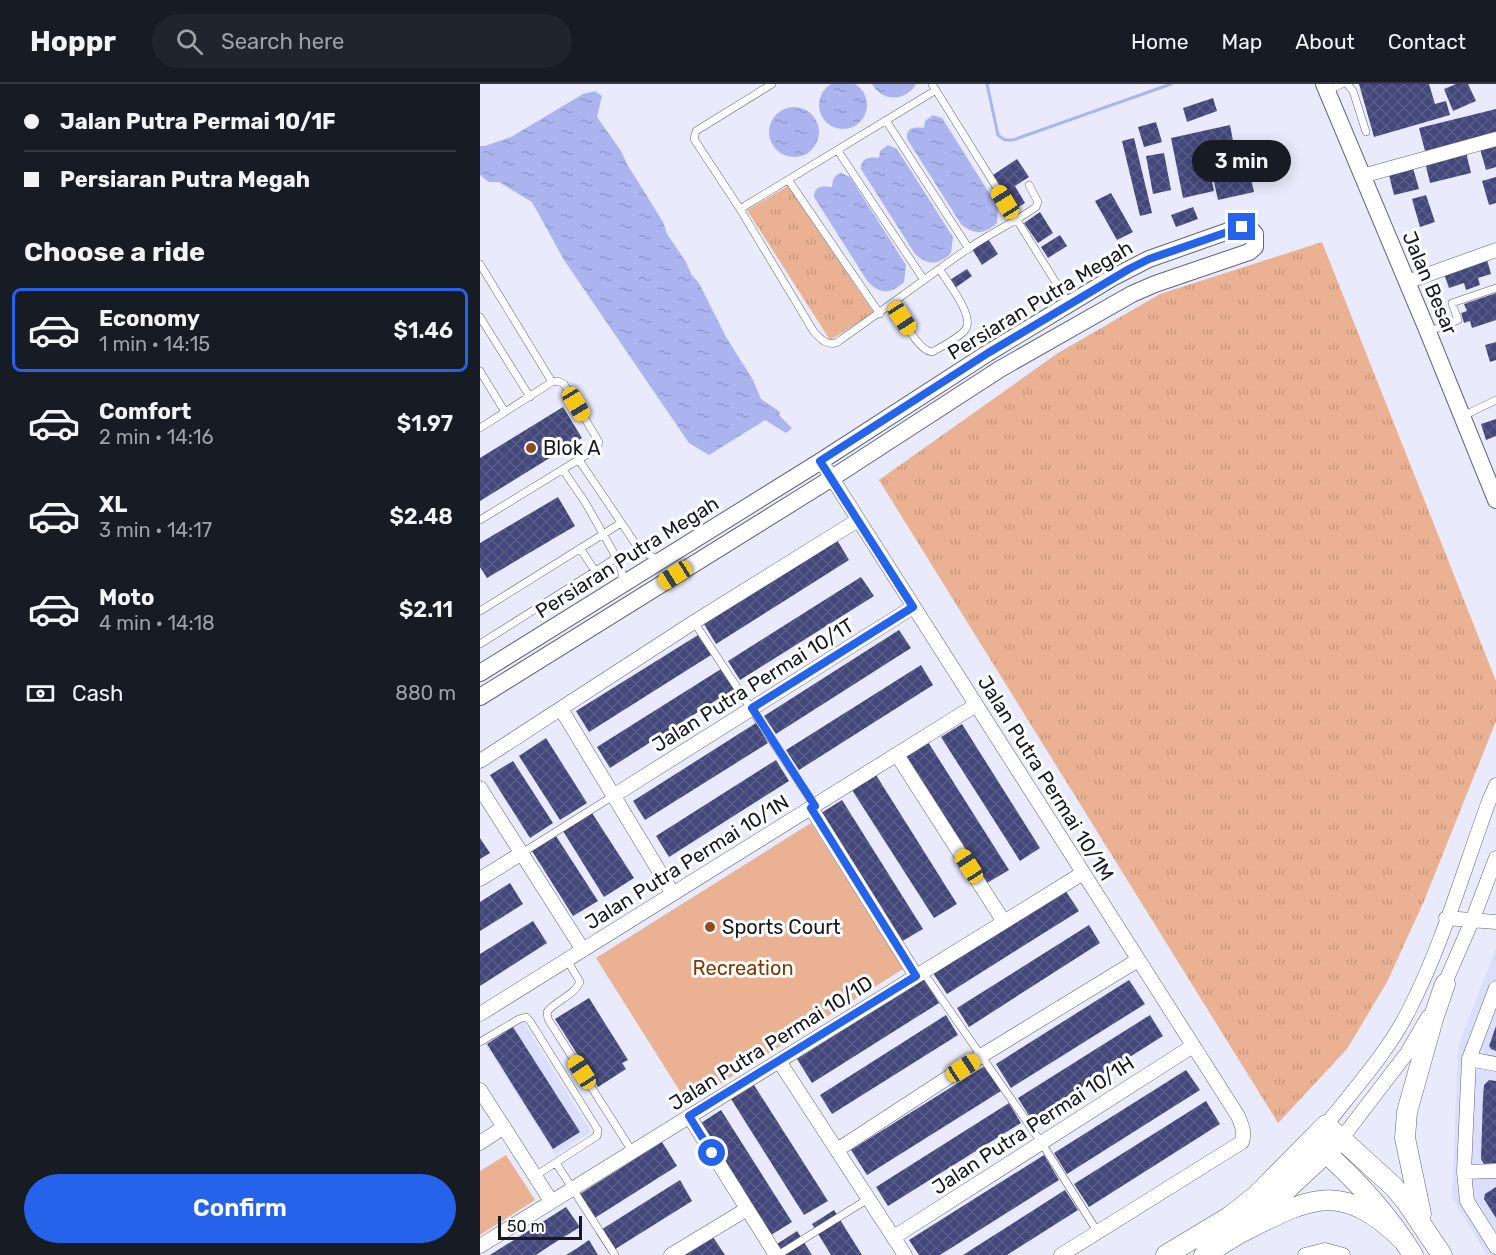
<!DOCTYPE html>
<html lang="en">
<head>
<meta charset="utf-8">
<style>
  body { margin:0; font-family:Rubik,sans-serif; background:#20242c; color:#f1f3f6; height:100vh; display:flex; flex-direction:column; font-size:22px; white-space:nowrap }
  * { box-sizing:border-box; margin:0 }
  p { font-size:20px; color:#9ea1a6 }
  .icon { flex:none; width:33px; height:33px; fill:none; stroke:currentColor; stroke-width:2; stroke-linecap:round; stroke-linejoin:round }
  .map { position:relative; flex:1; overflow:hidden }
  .sheet { display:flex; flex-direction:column; background:#171b24; width:480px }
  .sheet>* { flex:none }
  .top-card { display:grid; align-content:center; height:132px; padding:0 24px; background:#171b24 }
  .scale { position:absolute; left:18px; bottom:15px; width:84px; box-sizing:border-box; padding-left:6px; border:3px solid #181921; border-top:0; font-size:16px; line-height:21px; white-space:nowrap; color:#181921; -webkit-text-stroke:4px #fff; paint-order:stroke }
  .end { position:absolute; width:27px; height:27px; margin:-14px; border:8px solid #2563eb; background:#fff; box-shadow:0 0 0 3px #fff }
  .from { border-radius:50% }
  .bubble { position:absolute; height:42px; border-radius:21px; background:#171b24; box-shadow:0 3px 15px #0003; font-size:20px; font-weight:600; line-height:42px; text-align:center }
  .car { position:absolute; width:18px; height:36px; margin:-18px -9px; border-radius:8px; box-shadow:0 0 4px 2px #0007; background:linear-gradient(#f5c518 24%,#345 0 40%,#f5c518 0 76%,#345 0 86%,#f5c518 0) }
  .top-card b { display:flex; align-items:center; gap:21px; height:57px; font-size:22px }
  .top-card b+b { border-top:2px solid #363941 }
  .top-card i { width:15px; height:15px; background:#f1f3f6 }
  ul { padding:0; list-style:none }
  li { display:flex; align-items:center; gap:18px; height:84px; margin:0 12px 9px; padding:0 12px; border:3px solid transparent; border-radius:9px }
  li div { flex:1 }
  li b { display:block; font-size:22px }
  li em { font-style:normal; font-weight:600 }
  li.current { border-color:#2563eb }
  li>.icon { width:54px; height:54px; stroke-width:1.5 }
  h2 { padding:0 24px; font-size:27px; line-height:72px }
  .pay { display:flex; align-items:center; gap:15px; height:66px; padding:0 24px; font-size:22px }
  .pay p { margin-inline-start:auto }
  .cta { display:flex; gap:12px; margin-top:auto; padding:12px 24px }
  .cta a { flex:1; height:69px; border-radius:36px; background:#2563eb; color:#fff; font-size:24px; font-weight:600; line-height:69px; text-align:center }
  header { display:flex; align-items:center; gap:36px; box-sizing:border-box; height:84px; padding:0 30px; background:#171b24; border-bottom:2px solid #363941 }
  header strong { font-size:28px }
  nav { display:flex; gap:33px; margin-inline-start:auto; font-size:21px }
  .search { width:420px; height:54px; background:#20242c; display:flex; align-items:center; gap:15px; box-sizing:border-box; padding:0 21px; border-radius:33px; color:#9ea1a6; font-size:22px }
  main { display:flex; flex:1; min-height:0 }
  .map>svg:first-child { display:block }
  .built { fill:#dbdffb }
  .grass { fill:url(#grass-tufts) }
  .green { fill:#eab192 }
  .water { fill:url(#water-ripples) }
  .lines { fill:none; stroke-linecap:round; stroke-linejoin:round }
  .stream { stroke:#acb4f0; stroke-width:3 }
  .building { fill:url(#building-cross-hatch) }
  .service-casing { stroke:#626577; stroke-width:8 }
  .minor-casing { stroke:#626577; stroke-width:15 }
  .tertiary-casing { stroke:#626577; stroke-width:18 }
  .secondary-casing { stroke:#626577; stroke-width:21 }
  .service { stroke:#fff; stroke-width:7 }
  .minor { stroke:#fff; stroke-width:14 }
  .tertiary { stroke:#fff; stroke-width:16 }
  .secondary { stroke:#fff; stroke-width:20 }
  .route { stroke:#2563eb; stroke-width:8 }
  .poi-dot { fill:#8f4b20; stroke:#fff; stroke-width:2 }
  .labels { text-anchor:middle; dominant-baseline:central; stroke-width:6; stroke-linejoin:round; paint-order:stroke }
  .street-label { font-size:20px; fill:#181921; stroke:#fff }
  .poi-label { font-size:20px; fill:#181921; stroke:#fff; text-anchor:start }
  .park-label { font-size:20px; fill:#833900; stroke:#fff }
</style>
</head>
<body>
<header>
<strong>Hoppr</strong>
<div class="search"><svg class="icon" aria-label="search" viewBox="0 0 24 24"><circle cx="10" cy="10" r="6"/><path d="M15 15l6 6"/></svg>Search here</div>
<nav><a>Home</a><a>Map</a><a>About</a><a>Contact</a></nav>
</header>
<main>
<section class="sheet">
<div class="top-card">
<b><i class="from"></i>Jalan Putra Permai 10/1F</b>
<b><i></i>Persiaran Putra Megah</b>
</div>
<h2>Choose a ride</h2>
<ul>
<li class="current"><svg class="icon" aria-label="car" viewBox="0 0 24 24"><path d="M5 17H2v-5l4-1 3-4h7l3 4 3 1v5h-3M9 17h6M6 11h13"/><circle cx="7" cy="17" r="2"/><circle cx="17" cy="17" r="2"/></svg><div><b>Economy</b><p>1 min · 14:15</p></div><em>$1.46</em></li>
<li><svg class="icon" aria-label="car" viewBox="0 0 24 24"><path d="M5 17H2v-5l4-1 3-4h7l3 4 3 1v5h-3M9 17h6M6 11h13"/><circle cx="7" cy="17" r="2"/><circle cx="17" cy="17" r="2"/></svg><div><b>Comfort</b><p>2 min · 14:16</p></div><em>$1.97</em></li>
<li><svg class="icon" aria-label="car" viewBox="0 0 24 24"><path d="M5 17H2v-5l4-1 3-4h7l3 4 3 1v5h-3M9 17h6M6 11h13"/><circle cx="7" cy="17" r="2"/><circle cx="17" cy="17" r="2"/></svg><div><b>XL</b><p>3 min · 14:17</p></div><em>$2.48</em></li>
<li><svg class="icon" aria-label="car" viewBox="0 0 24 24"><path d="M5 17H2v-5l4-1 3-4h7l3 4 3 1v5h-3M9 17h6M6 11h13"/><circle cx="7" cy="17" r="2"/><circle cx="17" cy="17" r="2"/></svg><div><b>Moto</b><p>4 min · 14:18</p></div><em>$2.11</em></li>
</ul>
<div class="pay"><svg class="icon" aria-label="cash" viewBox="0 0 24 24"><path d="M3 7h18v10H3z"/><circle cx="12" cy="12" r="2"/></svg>Cash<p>880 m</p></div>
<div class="cta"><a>Confirm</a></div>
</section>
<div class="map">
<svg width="1016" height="1171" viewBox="0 0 1016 1171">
  <defs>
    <pattern id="grass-tufts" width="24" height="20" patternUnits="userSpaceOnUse" patternTransform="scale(1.5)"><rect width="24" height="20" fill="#eab192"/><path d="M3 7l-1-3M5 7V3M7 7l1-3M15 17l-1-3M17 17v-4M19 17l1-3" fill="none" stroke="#c8987e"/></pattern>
    <pattern id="water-ripples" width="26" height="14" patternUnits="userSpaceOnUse" patternTransform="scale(1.5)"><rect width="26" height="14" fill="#acb4f0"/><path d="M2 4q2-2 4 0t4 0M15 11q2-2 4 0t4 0" fill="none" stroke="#939ace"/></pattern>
    <pattern id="building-cross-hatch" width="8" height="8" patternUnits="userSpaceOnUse" patternTransform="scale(1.5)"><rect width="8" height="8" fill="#43477b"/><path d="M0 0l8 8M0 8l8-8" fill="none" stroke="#5b5e88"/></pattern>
  </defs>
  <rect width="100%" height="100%" fill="#e9ebfc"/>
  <path class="built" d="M1016,864V1171H1007L972,1114L978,962Z
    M40,937H43L111,1048L75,1071L4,959Z"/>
  <path class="grass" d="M308,102L394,229L350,256L267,126Z
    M842,158L1016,597V637L944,817L907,898L867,965L798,1039L399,396L578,269L680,210Z"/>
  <path class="green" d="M331,739L423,885L208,1020L116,874Z
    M26,1071L55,1116L0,1151V1087Z"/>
  <path class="water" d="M339 21a24 24 0 1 1 48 0a24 24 0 1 1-48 0Z
    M392,0H436C425,18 403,18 392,0Z
    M115,7L122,12L117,33L141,67L147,80L183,138L187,150L206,178L211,190L219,199L246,253L273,296L281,315L300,328L299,331L312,344L306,349L285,336L229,371L209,359L84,176L52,118L19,98H9L0,91V62H5L31,53L103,10Z
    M289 48a25 25 0 1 1 50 0a25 25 0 1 1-50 0Z
    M453,31L462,34L518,123L517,139C504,151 494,151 481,140L427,55C426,43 435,43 444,44L445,37Z
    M408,61L417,65L473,153L471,169C459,181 448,182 435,170L381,85C381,73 390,73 399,74L400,67Z
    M361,89L370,93L426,181L424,198C410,210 402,211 388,198L334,113C334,102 342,102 352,103C353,95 353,92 361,89Z"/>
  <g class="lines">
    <path class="stream" d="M507,0L518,51L525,56H533L691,0"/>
  </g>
  <path class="building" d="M879,0H949L955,20L966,17L970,31L894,53Z
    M976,0H988L996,17L973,27L964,5Z
    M733,14L737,27L707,38L703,24Z
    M1016,25V50L945,67L939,44Z
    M676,38L682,58L664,63L658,43Z
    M750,41L756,73L728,79L734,107L703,114L691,54Z
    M654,54L672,129L660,132L642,57Z
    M1016,60V83L1006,86L1000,65Z
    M986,68L991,89L950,99L945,78Z
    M684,69L691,106L673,110L666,72Z
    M537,75L549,93L535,102L545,119L535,125L513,91Z
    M767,76L774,108L738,116L731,84Z
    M933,84L939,105L914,111L909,91Z
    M1016,93V119L1009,121L1002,97Z
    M631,109L653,148L637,156L615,117Z
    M946,111L955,138L940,143L932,115Z
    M713,123L718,135L696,143L691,131Z
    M560,128L573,149L558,159L544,139Z
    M580,151L587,162L568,174L561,163Z
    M508,155L518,170L502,181L492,165Z
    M1006,172L1011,190L998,194L1000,201L986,206L984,199L969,204L963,187Z
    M487,185L492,192L475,204L470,196Z
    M1016,209V236L992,244L990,237L984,239L981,229L987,227L984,220Z
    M1016,258V276L1010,278L1005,261Z
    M83,323L102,354L0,417V374Z
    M1016,335V352L1006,356L1001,340Z
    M78,413L95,442L7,494L0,483V459Z
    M357,456L369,476L236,560L224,540Z
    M381,493L394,512L260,596L248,577Z
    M419,546L431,564L296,650L284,632Z
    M218,551L231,571L109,648L96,627Z
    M441,581L453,601L319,686L306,666Z
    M241,585L254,605L130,684L117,663Z
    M276,639L288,659L165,736L153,717Z
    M482,640L560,764L540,777L461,653Z
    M66,654L107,719L80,736L39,672Z
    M448,658L529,786L507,799L426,671Z
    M296,676L309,697L189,773L176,752Z
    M33,677L73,739L50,754L10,691Z
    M396,691L477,820L454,834L372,706Z
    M362,716L443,845L419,859L338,731Z
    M112,729L154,794L124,813L83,747Z
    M76,752L118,817L93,832L52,767Z
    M0,754L10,769L0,775Z
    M30,799L43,820L0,847V818Z
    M585,806L599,827L467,910L453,889Z
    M53,837L67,859L0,902V870Z
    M609,841L620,859L489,943L477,924Z
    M444,895L459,919L332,999L317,975Z
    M649,896L665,920L531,1004L516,980Z
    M109,914L148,976L142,979L146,985L118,1003L75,935Z
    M466,931L478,951L352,1030L340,1011Z
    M670,931L683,952L551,1035L538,1014Z
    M1016,942V967L1011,965L1009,962Z
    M33,943L100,1048L73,1065L7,960Z
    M505,982L521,1007L387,1091L371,1066Z
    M706,986L720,1006L587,1090L574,1069Z
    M1009,996L1016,997V1079L1004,1080L1001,1075L1003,1013L1004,1001Z
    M274,1001L348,1117L324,1131L251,1015Z
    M726,1017L740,1040L609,1123L594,1100Z
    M529,1019L541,1039L408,1122L396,1103Z
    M241,1026L312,1138L291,1151L221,1039Z
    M182,1058L197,1082L110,1137L95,1113Z
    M564,1071L579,1096L460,1171H439L429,1156Z
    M200,1096L212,1117L129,1169L116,1149Z
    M1016,1103V1134L1004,1115L1005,1110Z
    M585,1106L598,1126L527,1171H483Z
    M86,1123L100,1143L71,1161L56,1171H10Z
    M354,1126L382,1171H351L332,1140Z
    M317,1147L332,1171H304L297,1160Z
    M233,1153L245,1171H205L224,1159Z
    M109,1156L118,1171H86L99,1163Z"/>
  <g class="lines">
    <g class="service-casing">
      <path id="service" d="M292,0L216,47L214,55L260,125L334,248C341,255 345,261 356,259C401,228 444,195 489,164C511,149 535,138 556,123L558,118L549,101
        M452,0L588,218
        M867,0L873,7L886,48
        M847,7L862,0
        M407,38L489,165
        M358,67L444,196
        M309,97L400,230
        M260,125L456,6
        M0,180L72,298
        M413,220C422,233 438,267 452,268C461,263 479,254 485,246C496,233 467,198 460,186
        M0,233L50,313
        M948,248L978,236L972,219L1016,204
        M0,287L25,328
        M983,332L1016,316
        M0,344L72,298L78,297L84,300L119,358L116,365L0,436
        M99,376L159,465L178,476
        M83,386L105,418L139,478L142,489V499
        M100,464L115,487
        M0,527L141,439
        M214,538L335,722
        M0,560L136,474
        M42,769L133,712
        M87,876L100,898C94,912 76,916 67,928L68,935L152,1067
        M443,888L561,1058L617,1147
        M0,958L39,935L46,933L50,937L118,1046L117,1052L55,1092
        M76,1079L135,1171
        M298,1171L388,1115"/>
    </g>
    <g class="minor-casing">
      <path id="minor" d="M882,92L1016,55
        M927,198L1016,166
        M341,377L758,1032C762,1042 765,1048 762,1058L581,1171
        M81,625L193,810
        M417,671L524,838
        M0,677L214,538L378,436
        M0,704L103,866
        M133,712L433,523
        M331,724L436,892
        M0,795L42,769
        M966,834L1016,838
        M1016,904L989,975L984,1088L987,1117L1016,1163
        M961,908L992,837L1016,774
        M0,930L496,621
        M989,975L1016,980
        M299,977L425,1171
        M0,1006L71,1117
        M209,1032L296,1171
        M846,1041C875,1004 908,968 929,926C962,862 984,785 1009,717L1016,701
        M862,1054L927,969L948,933
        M0,1059L24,1043
        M357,1066L501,972L658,876
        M984,1088L1016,1087
        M414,1153L713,962
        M0,1162L603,789
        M191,1171L267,1125
        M825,1171L845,1166L863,1171"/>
    </g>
    <g class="tertiary-casing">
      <path id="tertiary" d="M844,0L948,248L1016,416
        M0,589L341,377L508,269L632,194L669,175L754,145C764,143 769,142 775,150V163L769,168L675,200L652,210L520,285L352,394L0,613"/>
    </g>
    <g class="secondary-casing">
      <path id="secondary" d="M839,1063C876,1095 907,1129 933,1171
        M941,1130L925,1054L927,1028L953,935L965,900
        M760,1149C832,1113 860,1095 924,1157
        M686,1171L749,1133L776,1112L846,1041L914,1103L927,1119L962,1171
        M724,1171L760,1149L862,1054"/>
    </g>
    <use href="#service" class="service"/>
    <use href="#minor" class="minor"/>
    <use href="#tertiary" class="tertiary"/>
    <use href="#secondary" class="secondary"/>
  </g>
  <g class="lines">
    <path class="route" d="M232,1069L209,1032L436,892L331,724L335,722L272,624L433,523L340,377L508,269L649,185L669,175L762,143"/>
  </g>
  <g class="poi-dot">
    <circle cx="51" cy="364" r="6"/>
    <circle cx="230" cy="843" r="6"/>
  </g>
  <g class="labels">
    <g class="street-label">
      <text transform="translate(950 199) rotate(67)">Jalan Besar</text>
      <text transform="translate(560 216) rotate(-31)">Persiaran Putra Megah</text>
      <text transform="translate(147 473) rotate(-32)">Persiaran Putra Megah</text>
      <text transform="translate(273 601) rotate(-32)">Jalan Putra Permai 10/1T</text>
      <text transform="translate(566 694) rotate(58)">Jalan Putra Permai 10/1M</text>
      <text transform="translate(207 778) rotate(-32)">Jalan Putra Permai 10/1N</text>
      <text transform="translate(291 959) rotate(-32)">Jalan Putra Permai 10/1D</text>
      <text transform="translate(553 1041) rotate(-33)">Jalan Putra Permai 10/1H</text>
    </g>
    <g class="poi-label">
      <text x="63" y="364">Blok A</text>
      <text x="242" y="843">Sports Court</text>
    </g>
    <g class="park-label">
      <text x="263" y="884">Recreation</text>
    </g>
  </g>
</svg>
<div class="scale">50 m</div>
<i class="end from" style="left:232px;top:1069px"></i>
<i class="end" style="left:762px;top:143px"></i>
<div class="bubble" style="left:712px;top:56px;width:99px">3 min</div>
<i class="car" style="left:525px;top:118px;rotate:328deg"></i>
<i class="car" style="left:422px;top:234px;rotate:147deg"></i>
<i class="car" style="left:96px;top:320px;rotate:149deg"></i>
<i class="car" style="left:195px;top:491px;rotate:238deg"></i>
<i class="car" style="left:489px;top:782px;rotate:327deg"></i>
<i class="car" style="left:483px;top:984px;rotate:57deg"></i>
<i class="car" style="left:102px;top:988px;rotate:327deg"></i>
</div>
</main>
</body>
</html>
